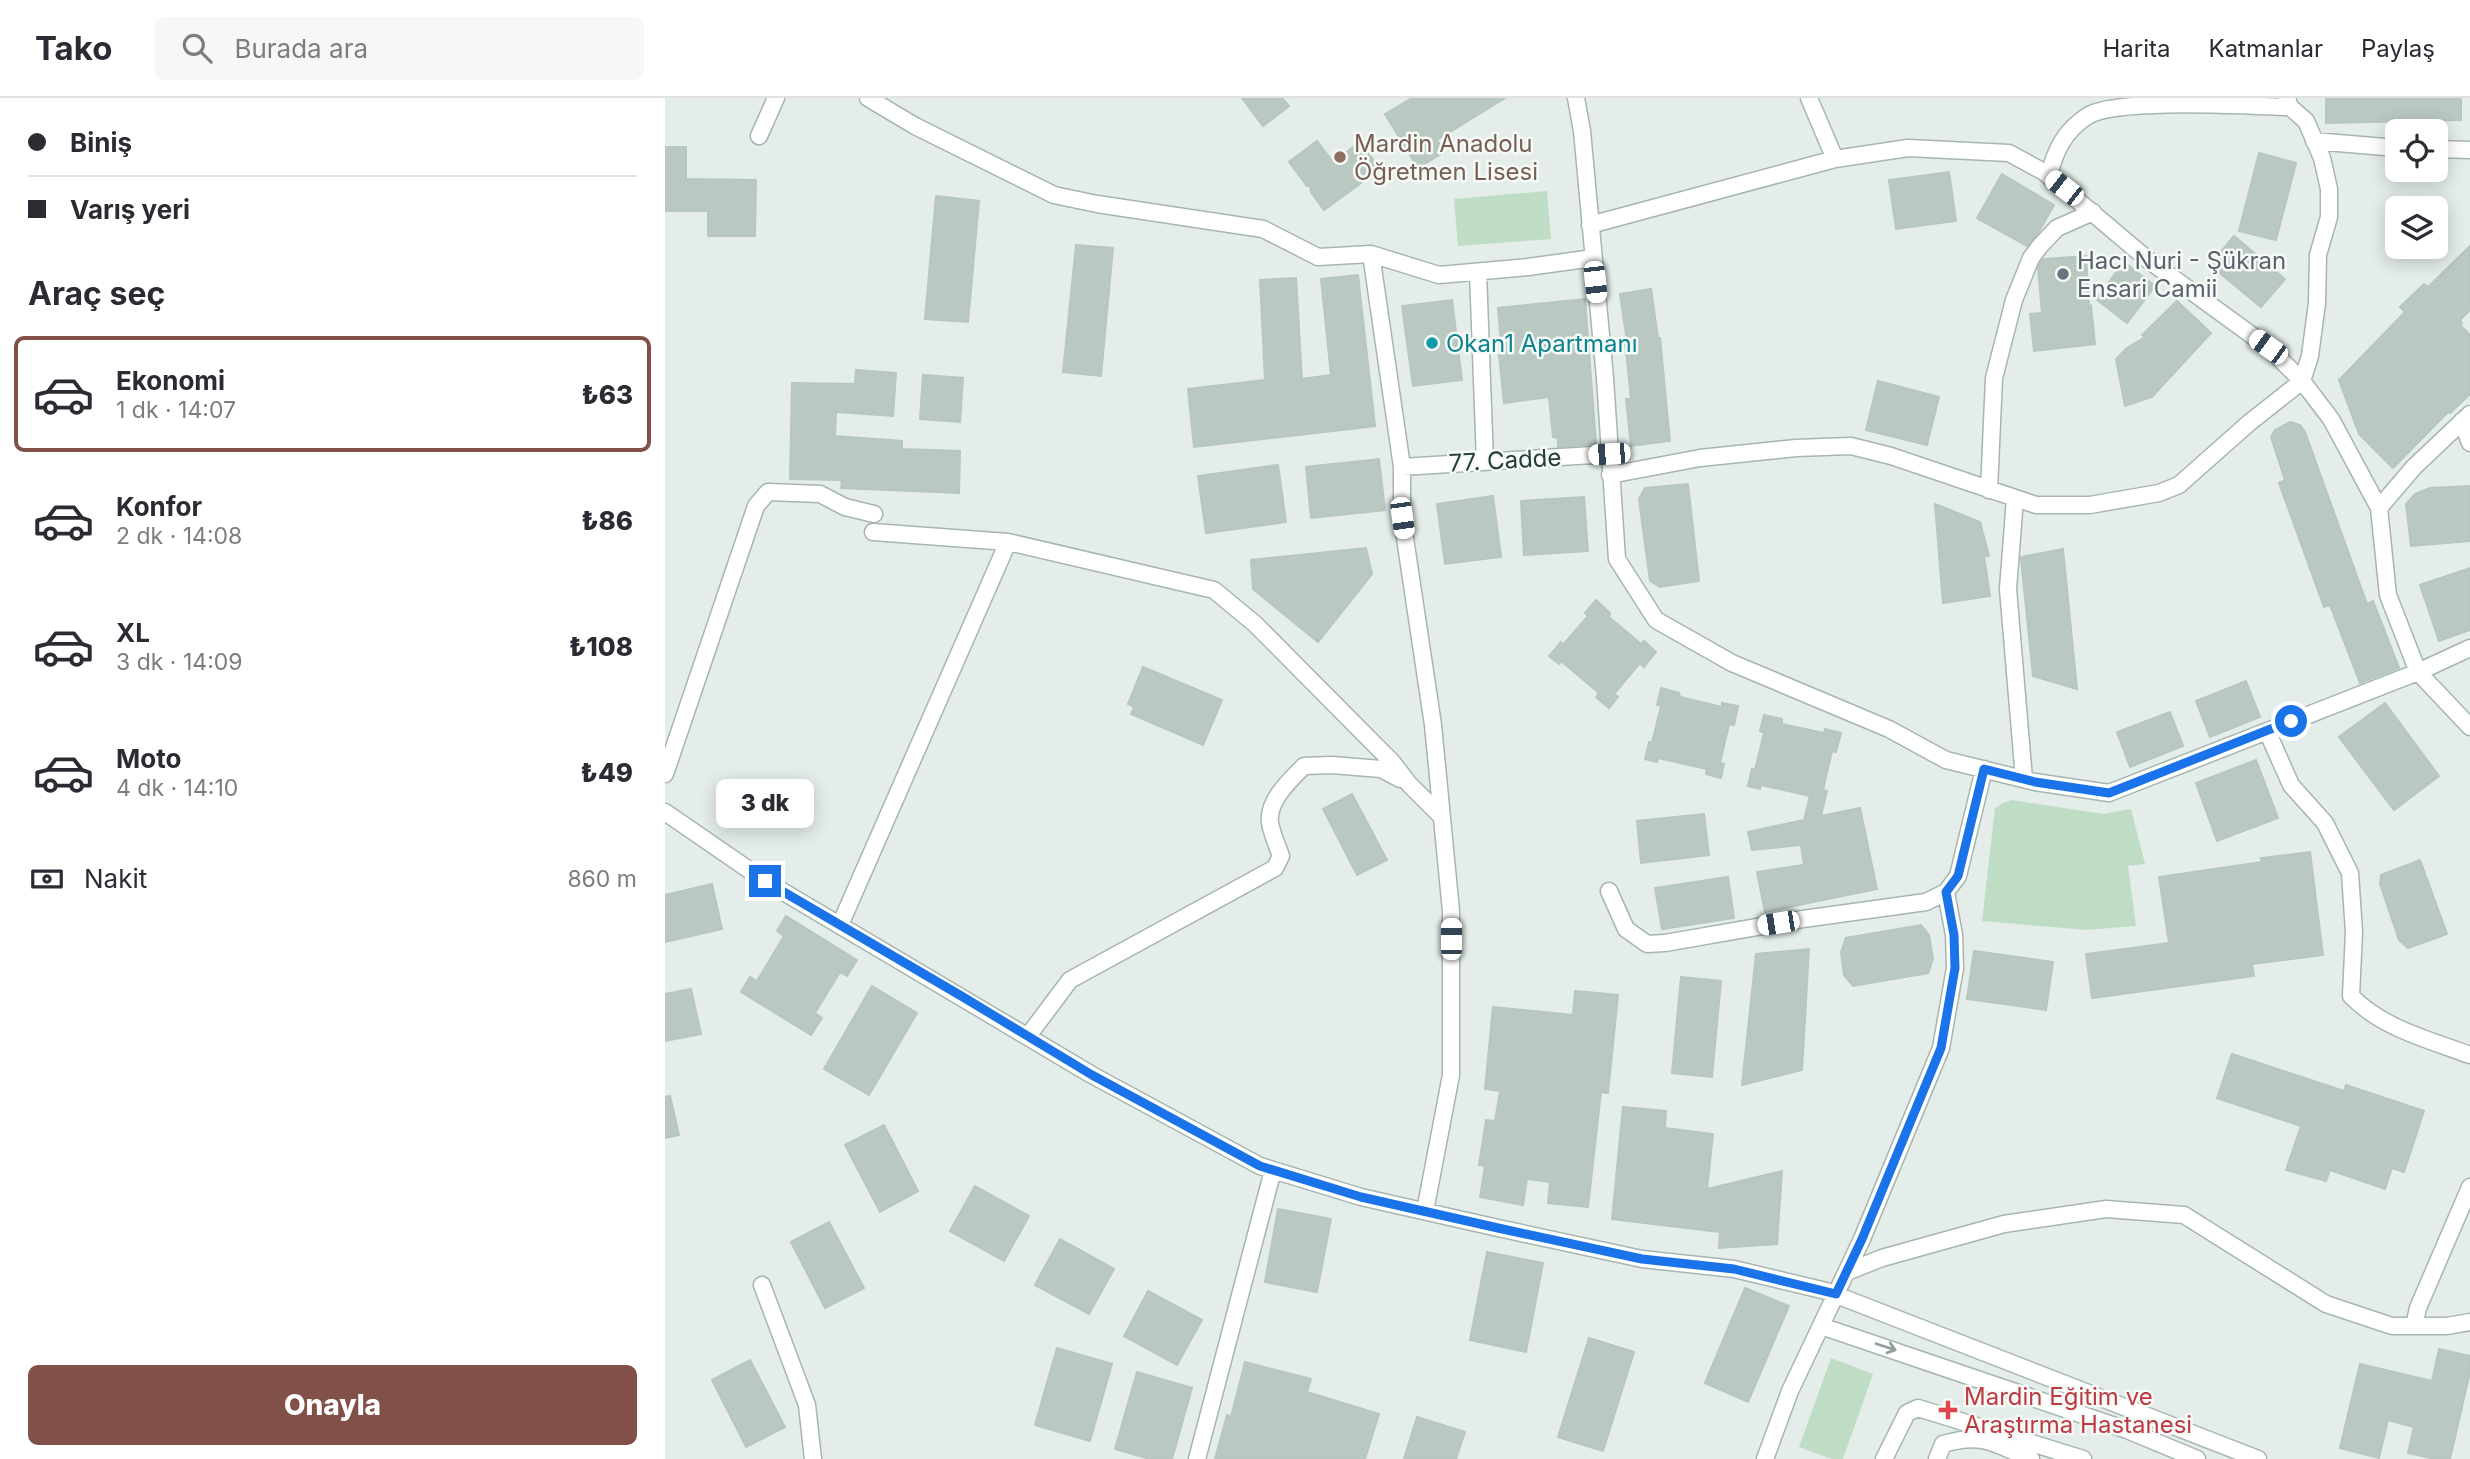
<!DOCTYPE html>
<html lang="tr">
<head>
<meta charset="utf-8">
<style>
  body { margin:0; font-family:Inter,sans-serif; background:#f7f7f7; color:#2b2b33; height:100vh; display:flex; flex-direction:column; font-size:26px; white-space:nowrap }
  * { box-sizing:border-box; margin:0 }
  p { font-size:23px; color:#7c7c81 }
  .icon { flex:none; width:38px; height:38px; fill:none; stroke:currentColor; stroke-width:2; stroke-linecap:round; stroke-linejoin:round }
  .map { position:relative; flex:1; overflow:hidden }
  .sheet { display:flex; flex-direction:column; background:#fff; width:665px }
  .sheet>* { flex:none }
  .banner { display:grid; align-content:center; height:154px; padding:0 28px; background:#fff }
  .buttons { position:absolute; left:1720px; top:21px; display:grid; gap:14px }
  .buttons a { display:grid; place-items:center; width:63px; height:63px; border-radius:10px; background:#fff; box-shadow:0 4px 18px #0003; font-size:35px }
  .end { position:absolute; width:32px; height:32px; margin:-16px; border:9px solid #1a73e8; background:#fff; box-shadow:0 0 0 4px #fff }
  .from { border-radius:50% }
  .bubble { position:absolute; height:49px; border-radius:10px; background:#fff; box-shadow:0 4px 18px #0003; font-size:23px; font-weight:800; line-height:49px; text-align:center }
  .car { position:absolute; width:21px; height:42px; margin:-21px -10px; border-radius:9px; box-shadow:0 0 5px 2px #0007; background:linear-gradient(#fff 24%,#345 0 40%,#fff 0 76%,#345 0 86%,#fff 0) }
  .banner b { display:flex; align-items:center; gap:24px; height:66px; font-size:26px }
  .banner b+b { border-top:2px solid #e1e1e2 }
  .banner i { width:18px; height:18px; background:#2b2b33 }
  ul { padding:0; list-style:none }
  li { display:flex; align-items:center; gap:21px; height:116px; margin:0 14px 10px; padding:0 14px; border:4px solid transparent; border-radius:10px }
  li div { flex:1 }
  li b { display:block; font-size:26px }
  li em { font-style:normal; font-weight:800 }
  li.current { border-color:#815149 }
  li>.icon { width:63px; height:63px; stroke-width:1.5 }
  h2 { padding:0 28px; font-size:32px; line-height:84px }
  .pay { display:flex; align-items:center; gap:18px; height:77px; padding:0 28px; font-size:26px }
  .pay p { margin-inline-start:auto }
  .cta { display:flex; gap:14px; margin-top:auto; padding:14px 28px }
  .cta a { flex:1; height:80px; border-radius:10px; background:#815149; color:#fff; font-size:28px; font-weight:800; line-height:80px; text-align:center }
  header { display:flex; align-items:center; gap:42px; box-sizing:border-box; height:98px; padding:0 35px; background:#fff; border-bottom:2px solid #e1e1e2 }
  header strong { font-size:33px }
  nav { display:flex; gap:38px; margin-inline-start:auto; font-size:24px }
  .search { width:490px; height:63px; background:#f7f7f7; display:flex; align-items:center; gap:18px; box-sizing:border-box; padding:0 24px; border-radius:10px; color:#7c7c81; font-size:26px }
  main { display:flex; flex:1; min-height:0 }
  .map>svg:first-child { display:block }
  .green { fill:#bfddc5 }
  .building { fill:#bac8c2; stroke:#b7c6bf; stroke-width:2 }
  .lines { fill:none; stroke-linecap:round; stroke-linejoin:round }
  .minor-casing { stroke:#a7b5b0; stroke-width:19 }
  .minor { stroke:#fff; stroke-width:16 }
  .oneway { stroke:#929e9a }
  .route { stroke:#1a73e8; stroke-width:9 }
  .education-dot { fill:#8d6e63; stroke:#f5faf7; stroke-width:2.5 }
  .worship-dot { fill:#6b7280; stroke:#f5faf7; stroke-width:2.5 }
  .culture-dot { fill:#0f9aa8; stroke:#f5faf7; stroke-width:2.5 }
  .health-dot { fill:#e0444e; stroke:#f5faf7; stroke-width:2.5 }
  .labels { text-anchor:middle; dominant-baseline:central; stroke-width:5; stroke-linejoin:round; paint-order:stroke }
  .education-label { font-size:24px; fill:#785e54; stroke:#f5faf7; text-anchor:start }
  .worship-label { font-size:24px; fill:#5b616d; stroke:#f5faf7; text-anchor:start }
  .culture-label { font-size:24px; fill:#0d838f; stroke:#f5faf7; text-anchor:start }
  .street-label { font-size:24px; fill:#243e36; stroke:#f5faf7 }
  .health-label { font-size:24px; fill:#be3a42; stroke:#f5faf7; text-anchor:start }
</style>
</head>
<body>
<header>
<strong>Tako</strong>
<div class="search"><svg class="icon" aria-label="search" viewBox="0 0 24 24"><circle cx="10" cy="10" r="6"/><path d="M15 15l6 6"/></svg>Burada ara</div>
<nav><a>Harita</a><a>Katmanlar</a><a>Paylaş</a></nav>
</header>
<main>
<section class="sheet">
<div class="banner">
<b><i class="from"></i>Biniş</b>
<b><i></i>Varış yeri</b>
</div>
<h2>Araç seç</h2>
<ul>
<li class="current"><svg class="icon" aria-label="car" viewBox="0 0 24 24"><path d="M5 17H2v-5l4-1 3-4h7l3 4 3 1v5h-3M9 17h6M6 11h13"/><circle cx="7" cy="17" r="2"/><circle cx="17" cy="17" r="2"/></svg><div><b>Ekonomi</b><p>1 dk · 14:07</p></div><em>₺63</em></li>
<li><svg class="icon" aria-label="car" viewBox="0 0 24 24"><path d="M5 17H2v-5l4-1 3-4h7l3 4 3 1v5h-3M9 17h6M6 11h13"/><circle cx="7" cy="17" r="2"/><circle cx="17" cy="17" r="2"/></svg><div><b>Konfor</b><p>2 dk · 14:08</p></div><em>₺86</em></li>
<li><svg class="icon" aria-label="car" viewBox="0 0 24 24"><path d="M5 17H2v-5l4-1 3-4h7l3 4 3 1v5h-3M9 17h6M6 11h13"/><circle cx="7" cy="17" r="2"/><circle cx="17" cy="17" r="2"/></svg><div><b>XL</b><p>3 dk · 14:09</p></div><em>₺108</em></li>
<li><svg class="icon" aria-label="car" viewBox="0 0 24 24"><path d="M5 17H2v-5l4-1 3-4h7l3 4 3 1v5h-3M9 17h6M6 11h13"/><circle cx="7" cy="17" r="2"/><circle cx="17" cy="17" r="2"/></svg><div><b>Moto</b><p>4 dk · 14:10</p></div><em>₺49</em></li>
</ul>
<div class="pay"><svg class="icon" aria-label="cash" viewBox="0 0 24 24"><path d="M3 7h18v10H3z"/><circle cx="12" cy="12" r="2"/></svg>Nakit<p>860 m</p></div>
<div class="cta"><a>Onayla</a></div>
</section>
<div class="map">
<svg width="1805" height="1361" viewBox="0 0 1805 1361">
  <rect width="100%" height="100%" fill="#e4ede9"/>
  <path class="green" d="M882,93L886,141L793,148L789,101Z
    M1347,702L1438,716L1466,711L1480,766L1463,768L1471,828L1421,832L1317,823L1330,710L1338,705Z
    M1166,1260L1208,1276L1178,1361H1167L1134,1349Z"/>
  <path class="building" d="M577,0H617L624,8L598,28Z
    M747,0H840L772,42L779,54L753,70L720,16Z
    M1661,0H1796V22L1661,25Z
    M652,43L668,64L695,44L715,71L659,112L646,94L645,88H642L624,64Z
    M0,49H21V81L91,82L90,138H43V113H0Z
    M1594,55L1631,65L1611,142L1574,133Z
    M1284,74L1291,123L1231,131L1224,82Z
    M1337,76L1389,107L1373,135L1362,148L1312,120Z
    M271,98L314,103L303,224L260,221Z
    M1569,138L1620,181L1596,209L1545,167Z
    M411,147L448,150L436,278L398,274Z
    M1805,148V212L1795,222L1797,225L1795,227L1805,237V296L1785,315L1784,313L1728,370L1694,336L1674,282L1740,214L1735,209L1759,186L1763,189Z
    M1421,158L1424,210L1426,208L1430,246L1369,253L1365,216L1377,215L1373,170L1375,165L1379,161Z
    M1459,164L1490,188L1462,225L1431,201Z
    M693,177L710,328L529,349L523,291L600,282L595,182L631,180L637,281L666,277L656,181Z
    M986,191L993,240H995L1005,343L966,348L961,301H966L960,243H962L955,196Z
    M920,201L931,346L893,349V340L888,339L884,299L839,305L834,257H837L833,210Z
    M787,202L797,282L748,288L737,208Z
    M1512,203L1546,235L1487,299L1460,308L1451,261L1462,250L1480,239L1477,237Z
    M191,272L231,275L228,318L171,314L170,338L237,343V351L295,353L294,395L176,390L177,382L125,381L127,285L190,286Z
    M258,277L298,280L295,324L255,321Z
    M1213,283L1274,299L1262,347L1201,332Z
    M1625,324L1635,327L1640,334L1702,506L1708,503L1734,570L1695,585L1665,507L1659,509L1614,385L1620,382L1606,339L1610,332Z
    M714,361L720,412L646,420L641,369Z
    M613,367L621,424L541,435L533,378Z
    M1023,386L1034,483L995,489L985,483L974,401L980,390Z
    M1805,388V443L1746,448L1741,406L1750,396L1765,390Z
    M828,398L836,459L780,466L772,406Z
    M919,399L923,453L859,457L856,403Z
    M1270,406L1315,424L1324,458H1319L1325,498L1278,505Z
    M701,450L707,476L653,544L588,491L586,462Z
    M1398,451L1412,591L1368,578L1356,461V459Z
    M1805,470V532L1774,543L1755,487Z
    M931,502L945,515L944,519L976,546L979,543L991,554L979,569L975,565L949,596L953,599L944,610L931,599L934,595L896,563L894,566L884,558L896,544L898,547L923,518L920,515Z
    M478,569L557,602L538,647L466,616L469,609L463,606Z
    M1581,583L1595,619L1545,639L1531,603Z
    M996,590L1014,595L1015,599L1057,609V605L1073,608L1069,627L1064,626L1055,665L1059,666L1056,680L1041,676L1042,671L993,660L992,664L980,661L984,644L987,645L996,608L992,607Z
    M1720,605L1774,678L1729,712L1674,639Z
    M1505,614L1518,648L1465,669L1452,634Z
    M1099,617L1117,621V626L1159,635L1160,631L1176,635L1171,654L1167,653L1158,692L1162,693L1156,718L1195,710L1212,791L1100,814L1092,774L1139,767L1136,747L1087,752L1083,734L1139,722L1145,698L1096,687L1095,691L1083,688L1087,671L1090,672L1099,635L1095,633Z
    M1591,662L1613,720L1552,743L1531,685Z
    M687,696L722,762L692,777L658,711Z
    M1039,716L1044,757L976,765L972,723Z
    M1645,754L1658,857L1587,866L1589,878L1427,900L1421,856L1504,845L1494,779L1597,764L1596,760Z
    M1755,762L1782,836L1743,850L1734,842L1715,786L1716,777Z
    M1063,779L1069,820L997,831L990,790Z
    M47,786L57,831L0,844V797Z
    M121,818L192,862L182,878L175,874L150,915L157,920L146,937L76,894L85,879L92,883L119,838L112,833Z
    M1256,827L1264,837L1268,861L1263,875L1188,888L1179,877L1176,854L1181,840Z
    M1144,851L1137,972L1077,987L1091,856Z
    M1309,853L1388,864L1381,912L1302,901Z
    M1016,879L1056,883L1047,979L1007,975Z
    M207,888L252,915L204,997L159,971Z
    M26,891L36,936L0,943V896Z
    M910,893L953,897L943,995L936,994L923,1109L883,1105L885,1084L862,1081L858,1107L815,1099L820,1068L814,1067L821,1022L830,1023L835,993L820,991L828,909L908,917Z
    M1567,956L1679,993L1681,987L1759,1013L1739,1074L1727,1070L1720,1091L1665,1072L1661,1083L1621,1072L1636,1028L1552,1000Z
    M5,998L14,1037L0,1040V999Z
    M958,1009L1001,1013L1000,1030L1048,1036L1042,1091L1117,1073L1112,1146L1054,1150L1055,1134L947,1121Z
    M219,1027L253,1093L215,1114L180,1047Z
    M310,1088L364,1118L339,1163L285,1133Z
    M613,1111L666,1121L652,1194L600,1184Z
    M164,1124L199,1190L160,1210L126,1144Z
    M395,1141L449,1171L424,1216L370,1187Z
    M822,1154L878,1165L861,1254L805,1242Z
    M1080,1190L1124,1208L1083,1304L1040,1285Z
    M483,1193L537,1222L512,1267L459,1238Z
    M924,1240L969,1254L938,1353L893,1339Z
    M392,1250L447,1266L425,1343L370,1327Z
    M1774,1251L1805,1258V1274L1785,1361H1770L1743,1355L1749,1329L1723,1322L1714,1360L1675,1350L1695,1266L1767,1283Z
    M85,1262L120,1329L81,1349L47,1282Z
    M580,1264L646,1281L642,1294L714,1316L700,1361H550L562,1317L566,1319Z
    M472,1274L527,1290L507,1361H485L450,1351Z
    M752,1319L800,1334L791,1361H739Z"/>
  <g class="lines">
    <g class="minor-casing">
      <path id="minor" d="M203,0L250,28L389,97L432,106L598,131L653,159L706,156L774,177L863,169L928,160
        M911,0L917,33L940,280L952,461L991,522L1067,565L1224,631L1281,662L1370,684L1444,695L1753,574L1805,550
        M1144,0L1170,61
        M94,38L111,0
        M1649,43L1732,50
        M1771,51L1805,52
        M1384,78C1390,52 1400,32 1424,17C1456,0 1583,8 1625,9
        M925,127L1170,61L1243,50L1344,55L1379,74L1482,161L1603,249L1637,283L1666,321L1714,410
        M706,156L737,369V420L768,627L786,813V977L760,1113
        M813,174L820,364
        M1805,316L1749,369L1714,410L1723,497L1753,574L1805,629
        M1797,323L1805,345
        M737,369L944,356
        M945,377L1035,360L1131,350L1186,348L1226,358L1371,407H1425L1494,395L1514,387L1584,325L1637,283L1645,258L1652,205L1653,157L1664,119V91L1657,60L1641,23L1625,9L1622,0
        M1324,392L1329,280L1349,202L1366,160L1375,148L1392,130L1428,114
        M1350,400L1343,491L1359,681
        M208,434L343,444L549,492L590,526L728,665L744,686L777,719
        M1602,633L1626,687L1660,725L1685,775L1689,834L1686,898C1717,930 1764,942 1805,957
        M0,676L91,408L103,394L155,396L180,409L209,416
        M0,714L100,783L427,977L595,1068L696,1099L833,1130L977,1161L1069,1171L1161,1193L1593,1361
        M944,793L961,831L982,846L1000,845L1138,821L1261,804L1281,794L1293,778L1319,671
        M175,827L343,444
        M363,938L405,882L610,770L616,758C612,747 607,736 605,725C602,703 625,682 639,668L667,667L716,671L735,681
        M1182,1174L1217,1160L1339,1126L1441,1111L1519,1117L1661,1206L1727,1228H1782L1805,1224
        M97,1187L142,1307L148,1361
        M1156,1228L1462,1332L1532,1361
        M1749,1228L1753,1210L1805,1089
        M532,1361L608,1072
        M1100,1361L1125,1293L1197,1141L1276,950L1290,870L1289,837L1281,794
        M1219,1361L1242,1315L1253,1310L1418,1361
        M1272,1361L1278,1346C1318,1334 1330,1346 1366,1361"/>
    </g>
    <use href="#minor" class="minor"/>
  </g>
  <defs><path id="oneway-shaft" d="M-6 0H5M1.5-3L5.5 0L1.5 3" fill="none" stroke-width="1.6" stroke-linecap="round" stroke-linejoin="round" transform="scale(1.75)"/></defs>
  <use class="oneway" href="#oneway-shaft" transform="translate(1221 1249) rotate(18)"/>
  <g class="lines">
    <path class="route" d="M100,783L298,899L427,977L595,1068L696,1099L833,1130L977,1161L1069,1171L1171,1196L1197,1141L1276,950L1290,870L1289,837L1281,794L1293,778L1319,671L1370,684L1444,695L1626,623"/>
  </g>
  <circle class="education-dot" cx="675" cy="59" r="7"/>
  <circle class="worship-dot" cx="1398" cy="176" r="7"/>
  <circle class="culture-dot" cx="767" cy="245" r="7"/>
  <path class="health-dot" d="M1279.5 1301.5h7v7h7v7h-7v7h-7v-7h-7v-7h7z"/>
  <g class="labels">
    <g class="education-label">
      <text x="689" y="45">Mardin Anadolu<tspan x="689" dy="28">Öğretmen Lisesi</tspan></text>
    </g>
    <g class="worship-label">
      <text x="1412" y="162">Hacı Nuri - Şükran<tspan x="1412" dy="28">Ensari Camii</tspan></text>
    </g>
    <g class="culture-label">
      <text x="781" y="245">Okan1 Apartmanı</text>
    </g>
    <g class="street-label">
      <text transform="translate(840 362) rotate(-3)">77. Cadde</text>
    </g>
    <g class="health-label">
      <text x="1299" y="1298">Mardin Eğitim ve<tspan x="1299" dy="28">Araştırma Hastanesi</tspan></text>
    </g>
  </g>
</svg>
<div class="buttons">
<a><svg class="icon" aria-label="locate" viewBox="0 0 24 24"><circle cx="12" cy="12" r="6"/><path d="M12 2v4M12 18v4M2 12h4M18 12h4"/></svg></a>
<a><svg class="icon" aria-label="layers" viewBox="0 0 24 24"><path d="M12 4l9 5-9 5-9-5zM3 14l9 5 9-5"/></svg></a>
</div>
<i class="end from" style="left:1626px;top:623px"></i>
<i class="end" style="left:100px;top:783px"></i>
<div class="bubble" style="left:51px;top:681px;width:98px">3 dk</div>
<i class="car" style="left:1399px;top:90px;rotate:308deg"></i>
<i class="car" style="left:930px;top:184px;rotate:174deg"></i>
<i class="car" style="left:1603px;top:249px;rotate:306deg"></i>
<i class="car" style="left:944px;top:356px;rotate:266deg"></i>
<i class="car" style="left:737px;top:420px;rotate:172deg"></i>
<i class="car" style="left:1113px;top:825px;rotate:261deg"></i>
<i class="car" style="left:786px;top:841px;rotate:0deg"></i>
</div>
</main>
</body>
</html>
